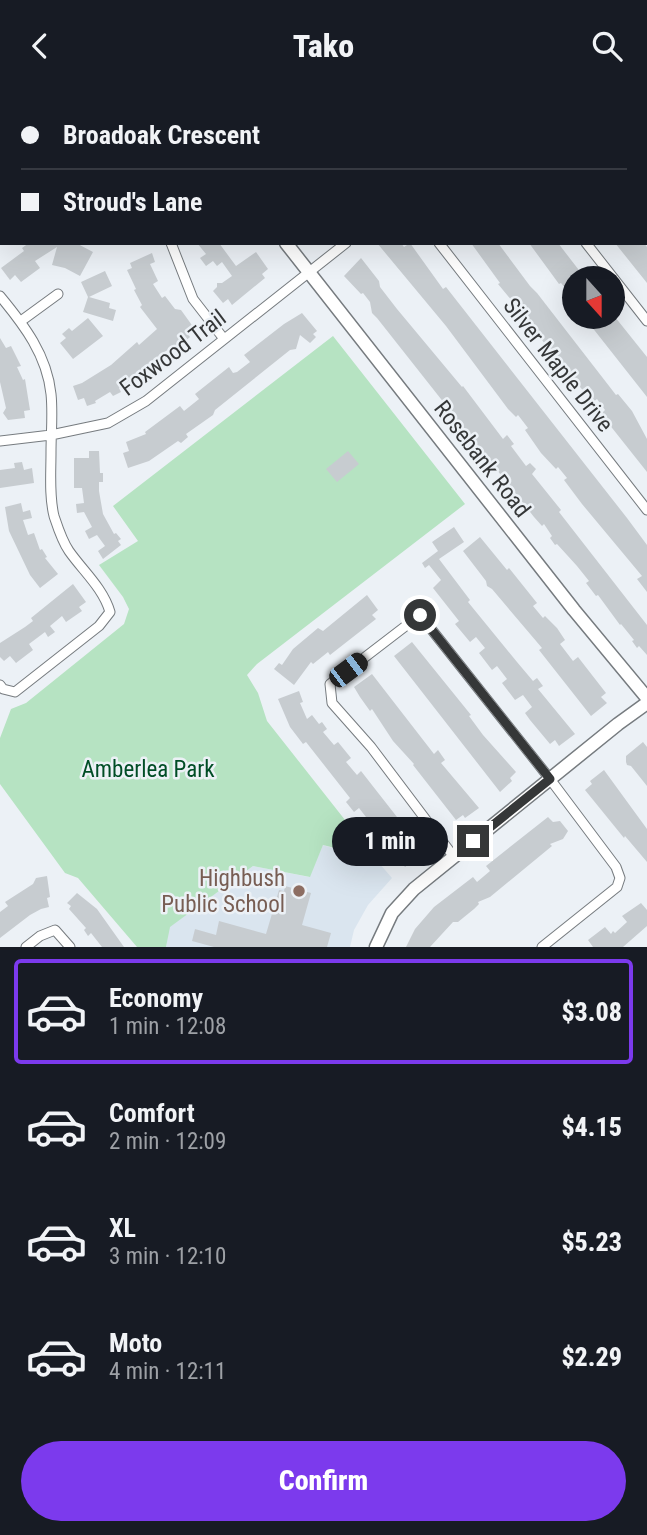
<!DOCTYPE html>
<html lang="en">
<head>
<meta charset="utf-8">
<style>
  body { margin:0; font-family:"Roboto Condensed",sans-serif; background:#20242c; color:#f1f3f6; height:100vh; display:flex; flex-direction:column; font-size:26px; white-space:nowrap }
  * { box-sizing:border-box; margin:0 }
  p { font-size:23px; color:#9ea1a6 }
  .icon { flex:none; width:38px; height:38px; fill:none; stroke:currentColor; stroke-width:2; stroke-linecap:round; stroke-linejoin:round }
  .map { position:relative; height:856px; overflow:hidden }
  .panel { display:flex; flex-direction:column; background:#171b24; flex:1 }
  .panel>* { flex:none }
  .banner { position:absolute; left:0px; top:0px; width:648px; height:154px; box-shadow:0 7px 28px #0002; display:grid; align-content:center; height:154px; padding:0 21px; background:#171b24 }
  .needle { width:46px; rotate:159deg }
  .controls { position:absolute; left:562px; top:175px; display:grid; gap:14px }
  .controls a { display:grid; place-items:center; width:63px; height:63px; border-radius:50%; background:#171b24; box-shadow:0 7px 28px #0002; font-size:35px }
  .end { position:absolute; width:32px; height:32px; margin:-16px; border:9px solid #353738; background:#fff; box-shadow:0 0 0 4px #fff }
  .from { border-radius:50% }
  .bubble { position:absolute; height:49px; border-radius:24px; background:#171b24; box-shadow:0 7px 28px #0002; font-size:23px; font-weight:800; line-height:49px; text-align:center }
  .car { position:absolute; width:21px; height:42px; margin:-21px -10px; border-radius:9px; box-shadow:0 0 5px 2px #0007; background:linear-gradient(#222 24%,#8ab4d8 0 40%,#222 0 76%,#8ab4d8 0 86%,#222 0) }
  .banner b { display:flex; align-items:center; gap:24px; height:66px; font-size:26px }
  .banner b+b { border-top:2px solid #363941 }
  .banner i { width:18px; height:18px; background:#f1f3f6 }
  ul { padding:12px 0 0; list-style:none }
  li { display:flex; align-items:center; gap:21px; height:105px; margin:0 14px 10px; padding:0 7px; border:4px solid transparent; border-radius:7px }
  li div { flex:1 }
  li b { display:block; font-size:26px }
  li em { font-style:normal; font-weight:800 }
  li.active { border-color:#7c3aed }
  li>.icon { width:63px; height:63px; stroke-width:1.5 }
  .cta { display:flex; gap:14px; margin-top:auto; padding:14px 21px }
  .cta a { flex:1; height:80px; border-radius:42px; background:#7c3aed; color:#fff; font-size:28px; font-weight:800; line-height:80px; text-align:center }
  header { display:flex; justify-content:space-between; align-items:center; height:91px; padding:0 21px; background:#171b24; font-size:32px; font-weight:800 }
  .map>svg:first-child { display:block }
  .built { fill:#dae5ef }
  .green { fill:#b6e3c2 }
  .building { fill:#c7ccd0 }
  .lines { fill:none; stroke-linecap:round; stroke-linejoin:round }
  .minor-casing { stroke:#767b7f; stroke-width:11 }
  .tertiary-casing { stroke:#767b7f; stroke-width:15 }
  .minor { stroke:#fff; stroke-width:9 }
  .tertiary { stroke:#fff; stroke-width:12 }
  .route { stroke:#353738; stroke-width:9 }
  .education-dot { fill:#8d6e63; stroke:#ecf1f6; stroke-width:2.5 }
  .labels { text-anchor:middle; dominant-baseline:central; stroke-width:5; stroke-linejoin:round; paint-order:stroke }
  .street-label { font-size:23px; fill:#353738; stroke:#ecf1f6 }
  .park-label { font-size:23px; fill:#004d26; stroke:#ecf1f6 }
  .education-label { font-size:23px; fill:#785e54; stroke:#ecf1f6; text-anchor:end }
</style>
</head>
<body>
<header><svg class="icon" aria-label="back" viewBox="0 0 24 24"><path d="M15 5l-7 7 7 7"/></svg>Tako<svg class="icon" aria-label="search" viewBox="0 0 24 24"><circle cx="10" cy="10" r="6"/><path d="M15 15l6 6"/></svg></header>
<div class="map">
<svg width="647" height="856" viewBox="0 0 647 856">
  <rect width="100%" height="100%" fill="#ecf1f6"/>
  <path class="built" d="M323,754L379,772L392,787L368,814L354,839L350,856H166L169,836L253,775L309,786Z"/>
  <path class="green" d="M333,245L465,413L257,573L247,584L258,602L267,630L375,767L323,754L310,786L253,775L170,836L166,856H137L78,787L65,782L0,693V647L11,618L26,612L124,533L129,518L123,506L99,474L138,450L113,415Z"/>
  <path class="building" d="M29,152H76L93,161L80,185L65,177L52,174L57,156L35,170L40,177L21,191L15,184L10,189L1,177L24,160L22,157Z
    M197,152H219L236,175L256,161L268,178L262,183L265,187L232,214L228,208L223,212L213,200L217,196V192H222L232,185L222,171L217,175L213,170L206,175L200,167L206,163Z
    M377,152H401L404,156L410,152L443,198L446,196L627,427L647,454V501L637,488L642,485L582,413L564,389L567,387L558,376L556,378L541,362L525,339L528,337L518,324L516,326L508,318L446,235Z
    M471,152H498L530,195L537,202L616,304L618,303L632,320L647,348V381L601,323L605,319L597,308L593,311L555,267L537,242L538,241L498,193L500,192Z
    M529,152H558L585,187H574V208L561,192L559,193Z
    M615,152H644L647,156V192Z
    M152,162L155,171L150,173L158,190L153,193L162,207L165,205L175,218L181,219L194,237L187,242L190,246L173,261L170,257L158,266L161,270L154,276L151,272L139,281L142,285L135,291L132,287L119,297L121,301L113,305L110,301L95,310L96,312L87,315L84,307L78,309L73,295L82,292L111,274L137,251L139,254L157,238L140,216L142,214L134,199L136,198L127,179L132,177L130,172Z
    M361,167L379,190L380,196L397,218L462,296L463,295L503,348L507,344L514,353L511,355L526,375L530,372L536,378L532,383L561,419L559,421L647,534V564L639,555L637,557L632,550L634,549L621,533L620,534L598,504L596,505L586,492L589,490L577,475L557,453L555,454L550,447L552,445L544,433L542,435L534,426L377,227L372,222L370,211L363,202L361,203L344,185Z
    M105,180L112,195L89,206L110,212L109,217L116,219L113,230L83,221L88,206L81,191Z
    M302,222L317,240L313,243L316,246L310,252L300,244L296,258L290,259L215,319L213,324L186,343L188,346L181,352L178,350L149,370L128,377L123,362L129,360L126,351L146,343L145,341L180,315L184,320L199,308L195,303L229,276L233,282L237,281L250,271L244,264L284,233Z
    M584,226H615L647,266V306Z
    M88,227L103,245L73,268L60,252L66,247L62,243L69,237L72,240Z
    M0,247L6,257L11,255L21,275L17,276L23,289L25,288L30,319L24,320L25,327L8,329L3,322L6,317L0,291Z
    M89,360H99L100,382H103V391H99V400L103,423L114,443L116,442L121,448L118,450L121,454L103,468L98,460L105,455L97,444L89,448L85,440L92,436L84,421L77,422L76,413L84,412L82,397H74V367H89Z
    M348,360L359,373L337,391L326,378Z
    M22,371L24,379L32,377L34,392L0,397V379L15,377L14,372Z
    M21,412L23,421L30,419L32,427L23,429L28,444L34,442L40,459L42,458L47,466L45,467L58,483L40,497L30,484L9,440L5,416Z
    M454,436L464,451L439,468L470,509L468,511L517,571L533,590L537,587L543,595L538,598L575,643L559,655L555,649L550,653L530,629L525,622L532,616L523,604L515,609L502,592L507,588L497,575L492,579L479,562L485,557L476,546L470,551L455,533L459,530L433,497L441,489L429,474L425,477L422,472L438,460L432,451Z
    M480,446L507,479L509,477L537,512L533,515L543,527L545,525L557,537L565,549L560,553L573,570L578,566L606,602L601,606L607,612L591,625L539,559L542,557L492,498L487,495L486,490L463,460Z
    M73,493L86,511L79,516L82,520L66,531L62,525L50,535L55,541L48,546L45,541L29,553L33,559L16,572L10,565L4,570L0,566V552L25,536L33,530L31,527Z
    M367,504L378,519L372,524L376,528L330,564L328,561L313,573L311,571L294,594L274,578L279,572L282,574L293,558L318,537L323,540Z
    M412,551L471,624L469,625L483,644L516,681L510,687L512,690L500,701L394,565Z
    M372,583L434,663L438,659L445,669L441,672L479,717L465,727L463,724L456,729L413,674L414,673L393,650L372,618L370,620L360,606L354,596Z
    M299,600L303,611L300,612L307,628L312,624L319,633L322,631L327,638L323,641L334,654L338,651L351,667L346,671L357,684L361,680L397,726L392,730L403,743L407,740L422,757L415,762L418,766L405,776L380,745L377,747L370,738L373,735L359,717L354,721L346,711L350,707L306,651L303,653L290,636L278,608Z
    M643,651L647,656V695L631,675L627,674L626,671V665Z
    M604,679L647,738V771L625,745L624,747L585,699L592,693L590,690Z
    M548,726L553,731L560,730L568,740L563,748L550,753L552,755L490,806L478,811L479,813L474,818L458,831H453L430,856H406L415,838L434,816L473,786L477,791L490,780L486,775Z
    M47,785L50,806L47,807L49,816L41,818L30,824L0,847V821L8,815L5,811L33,793L36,787Z
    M285,795L311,802L302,834L331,842L327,856H214L192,850L195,838L216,844L219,830L266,843L279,799L284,800Z
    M77,802L97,818L124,856H102L91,842L88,845L84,839L86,837L69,818L71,815L67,812Z
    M641,812L647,819V835L623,856H593L588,849L605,836L611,843L613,840L615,842L627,831L622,825Z"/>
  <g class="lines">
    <g class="minor-casing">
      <path id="minor" d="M277,0L279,2
        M294,2L296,0
        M491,2L493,0
        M0,86L2,85
        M171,152L193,208L224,248
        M439,152L647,419
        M586,152L647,230
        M0,205C24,234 47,264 51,303C53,322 51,342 51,361C51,382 49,405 54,425C58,437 62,450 69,460C83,480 103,497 110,521L99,535L15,601L3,598L0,594
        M21,230L58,203
        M0,350L51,344L108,332L146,310L346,152
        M454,766L371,656L332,612L330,593L420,524L550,688L616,776L620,787L617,796L542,856
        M26,856L40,845L55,839L70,856"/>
    </g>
    <g class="tertiary-casing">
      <path id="tertiary" d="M167,0L169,2
        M286,152L574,519L647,607
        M376,856L392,822L414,798L618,633L647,612"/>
    </g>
    <use href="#minor" class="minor"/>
    <use href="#tertiary" class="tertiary"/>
  </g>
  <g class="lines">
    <path class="route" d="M420,524L550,688L473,750"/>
  </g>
  <circle class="education-dot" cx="299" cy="800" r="7"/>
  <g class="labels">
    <g class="street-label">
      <text transform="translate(173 262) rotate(-37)">Foxwood Trail</text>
      <text transform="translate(558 274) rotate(52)">Silver Maple Drive</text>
      <text transform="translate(482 368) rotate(52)">Rosebank Road</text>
    </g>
    <g class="park-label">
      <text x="148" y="678">Amberlea Park</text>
    </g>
    <g class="education-label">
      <text x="285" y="787">Highbush<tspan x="285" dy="26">Public School</tspan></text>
    </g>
  </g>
</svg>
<div class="controls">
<a><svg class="needle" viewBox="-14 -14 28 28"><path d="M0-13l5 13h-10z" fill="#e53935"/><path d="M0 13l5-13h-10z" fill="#9ea1a6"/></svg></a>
</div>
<i class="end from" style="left:420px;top:524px"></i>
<i class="end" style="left:473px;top:750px"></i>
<div class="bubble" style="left:332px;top:726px;width:116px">1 min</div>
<i class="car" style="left:348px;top:579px;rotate:53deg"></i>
<div class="banner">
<b><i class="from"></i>Broadoak Crescent</b>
<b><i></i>Stroud's Lane</b>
</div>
</div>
<section class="panel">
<ul>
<li class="active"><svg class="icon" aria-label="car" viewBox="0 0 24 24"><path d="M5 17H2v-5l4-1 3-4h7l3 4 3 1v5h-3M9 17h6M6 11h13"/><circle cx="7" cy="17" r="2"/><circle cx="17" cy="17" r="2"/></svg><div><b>Economy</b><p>1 min · 12:08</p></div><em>$3.08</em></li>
<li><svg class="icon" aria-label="car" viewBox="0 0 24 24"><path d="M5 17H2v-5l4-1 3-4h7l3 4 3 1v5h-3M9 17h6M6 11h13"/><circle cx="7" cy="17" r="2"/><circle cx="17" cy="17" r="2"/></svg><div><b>Comfort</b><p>2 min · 12:09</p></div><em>$4.15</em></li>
<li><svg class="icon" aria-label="car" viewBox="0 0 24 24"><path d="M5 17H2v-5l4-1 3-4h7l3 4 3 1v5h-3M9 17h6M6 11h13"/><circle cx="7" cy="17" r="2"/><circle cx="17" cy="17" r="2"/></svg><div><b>XL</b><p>3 min · 12:10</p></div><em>$5.23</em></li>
<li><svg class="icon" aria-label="car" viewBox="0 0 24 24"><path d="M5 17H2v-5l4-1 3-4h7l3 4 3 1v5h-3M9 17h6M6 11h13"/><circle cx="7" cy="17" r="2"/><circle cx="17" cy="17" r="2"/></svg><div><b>Moto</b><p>4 min · 12:11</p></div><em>$2.29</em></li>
</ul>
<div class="cta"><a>Confirm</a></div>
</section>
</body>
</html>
